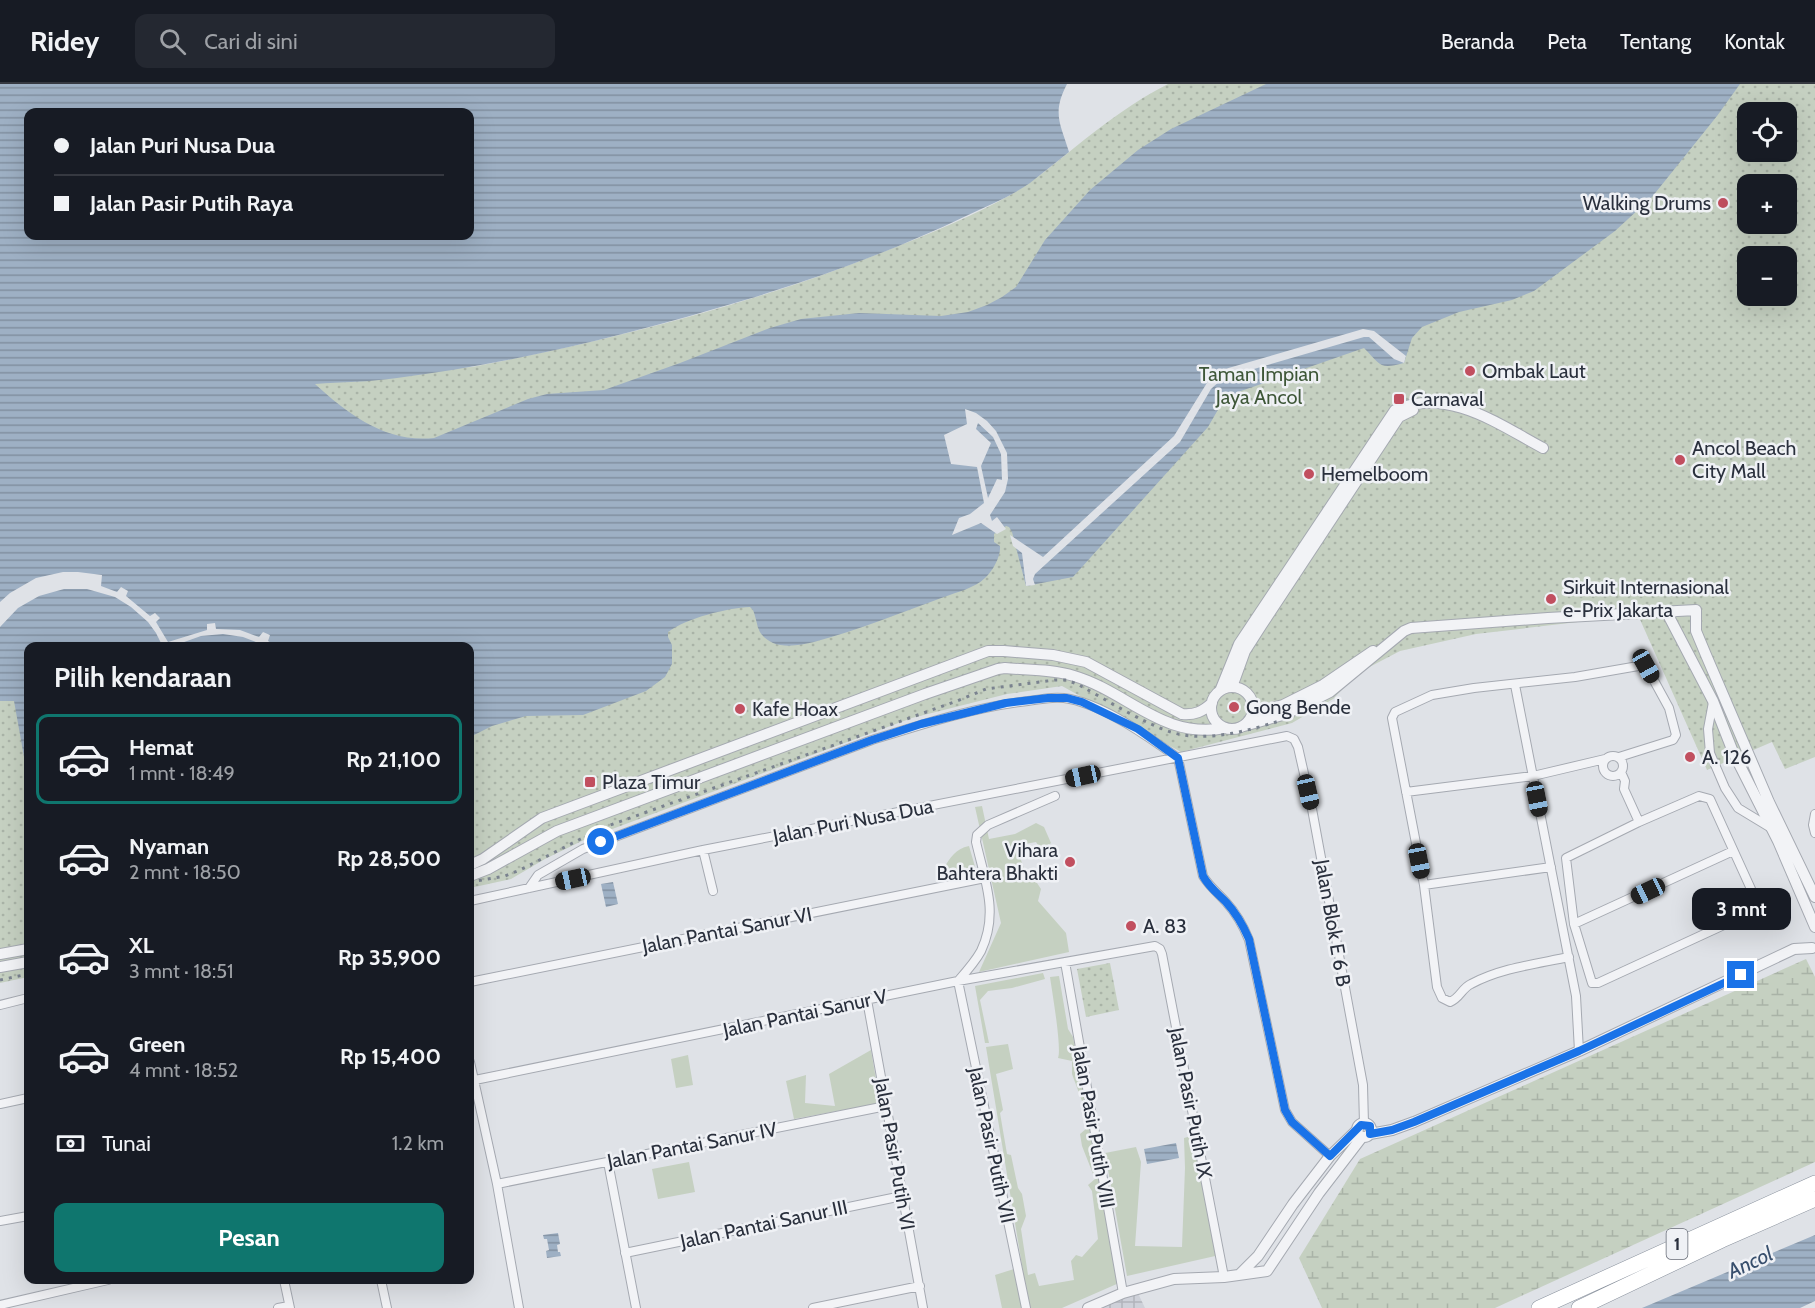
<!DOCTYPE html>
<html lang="id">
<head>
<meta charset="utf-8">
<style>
  body { margin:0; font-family:Cabin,sans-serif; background:#242831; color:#f1f3f6; height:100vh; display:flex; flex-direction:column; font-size:22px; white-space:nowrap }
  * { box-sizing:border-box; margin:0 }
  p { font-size:20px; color:#9ea1a6 }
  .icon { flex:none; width:33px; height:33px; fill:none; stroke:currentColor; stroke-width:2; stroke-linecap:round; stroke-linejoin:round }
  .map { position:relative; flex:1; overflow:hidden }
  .panel { position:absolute; left:24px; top:558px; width:450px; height:642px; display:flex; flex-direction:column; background:#171b24; border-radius:12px; box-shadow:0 6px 24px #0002 }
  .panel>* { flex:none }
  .hud { position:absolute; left:24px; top:24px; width:450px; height:132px; border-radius:12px; box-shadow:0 6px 24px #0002; display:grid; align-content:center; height:132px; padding:0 30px; background:#171b24 }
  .buttons { position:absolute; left:1737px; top:18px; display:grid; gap:12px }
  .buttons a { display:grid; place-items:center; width:60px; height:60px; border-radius:12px; background:#171b24; box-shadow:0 6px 24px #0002; font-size:30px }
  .end { position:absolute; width:27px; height:27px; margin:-14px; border:8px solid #1a73e8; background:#fff; box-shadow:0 0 0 3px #fff }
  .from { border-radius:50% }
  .bubble { position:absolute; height:42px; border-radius:12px; background:#171b24; box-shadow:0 6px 24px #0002; font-size:20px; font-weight:800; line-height:42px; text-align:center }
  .car { position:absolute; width:18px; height:36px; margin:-18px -9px; border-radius:8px; box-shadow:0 0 4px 2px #0007; background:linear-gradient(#222 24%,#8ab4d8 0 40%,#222 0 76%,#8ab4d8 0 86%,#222 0) }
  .hud b { display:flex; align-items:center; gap:21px; height:57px; font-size:22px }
  .hud b+b { border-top:2px solid #363941 }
  .hud i { width:15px; height:15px; background:#f1f3f6 }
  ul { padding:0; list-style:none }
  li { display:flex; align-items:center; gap:18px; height:90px; margin:0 12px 9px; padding:0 18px; border:3px solid transparent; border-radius:12px }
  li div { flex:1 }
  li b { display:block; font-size:22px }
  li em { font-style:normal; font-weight:800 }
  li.current { border-color:#0f766e }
  li>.icon { width:54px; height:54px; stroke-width:1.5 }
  h2 { padding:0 30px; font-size:27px; line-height:72px }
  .pay { display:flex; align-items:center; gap:15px; height:66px; padding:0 30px; font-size:22px }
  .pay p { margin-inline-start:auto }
  .primary-button { display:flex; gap:12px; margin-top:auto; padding:12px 30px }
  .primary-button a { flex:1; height:69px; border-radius:12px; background:#0f766e; color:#fff; font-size:24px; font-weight:800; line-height:69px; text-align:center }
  header { display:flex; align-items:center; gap:36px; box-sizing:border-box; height:84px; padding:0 30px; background:#171b24; border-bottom:2px solid #363941 }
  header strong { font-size:28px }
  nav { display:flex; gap:33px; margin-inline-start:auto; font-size:21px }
  .search { width:420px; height:54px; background:#242831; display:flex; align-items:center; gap:15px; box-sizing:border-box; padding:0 21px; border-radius:12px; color:#9ea1a6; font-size:22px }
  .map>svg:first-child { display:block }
  .industrial { fill:url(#industrial-grid) }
  .grass { fill:#c5d0c1 }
  .wetland { fill:url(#wetland-marsh) }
  .park { fill:url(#park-dots); fill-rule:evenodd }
  .water { fill:url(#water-rules); fill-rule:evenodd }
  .pier { fill:#dfe2e7; fill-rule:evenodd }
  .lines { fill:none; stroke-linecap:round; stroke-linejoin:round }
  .minor-casing { stroke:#a5a9b1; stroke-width:10 }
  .tertiary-casing { stroke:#a5a9b1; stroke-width:12 }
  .motorway-casing { stroke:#88909c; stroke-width:16 }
  .minor { stroke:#f2f3f6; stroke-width:8 }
  .tertiary { stroke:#f2f3f6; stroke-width:10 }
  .motorway { stroke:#fff; stroke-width:15 }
  .rail { stroke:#7a828f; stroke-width:3; stroke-dasharray:3 6; stroke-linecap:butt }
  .route { stroke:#1a73e8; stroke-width:8 }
  .poi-dot { fill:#c14f5f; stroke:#eff1f5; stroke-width:2 }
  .labels { text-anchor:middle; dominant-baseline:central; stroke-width:5; stroke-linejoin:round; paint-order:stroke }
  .shield { fill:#eff1f5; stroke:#656a74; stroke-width:1.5 }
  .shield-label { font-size:18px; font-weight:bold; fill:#2a303d }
  .poi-label { font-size:20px; fill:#2a303d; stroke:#eff1f5; text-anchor:start }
  .park-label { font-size:20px; fill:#3e5738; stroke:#eff1f5 }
  .street-label { font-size:20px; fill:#2a303d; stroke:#eff1f5 }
  .water-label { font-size:21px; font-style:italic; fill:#384f6d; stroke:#eff1f5 }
</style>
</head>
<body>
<header>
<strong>Ridey</strong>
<div class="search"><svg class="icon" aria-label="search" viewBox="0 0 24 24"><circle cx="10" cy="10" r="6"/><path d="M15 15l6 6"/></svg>Cari di sini</div>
<nav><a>Beranda</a><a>Peta</a><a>Tentang</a><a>Kontak</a></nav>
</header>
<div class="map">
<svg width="1815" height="1224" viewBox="0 0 1815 1224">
  <defs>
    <pattern id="industrial-grid" width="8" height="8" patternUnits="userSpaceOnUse" patternTransform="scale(1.5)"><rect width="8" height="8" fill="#ced1d9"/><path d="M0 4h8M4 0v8" fill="none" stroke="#b1b4bb"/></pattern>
    <pattern id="wetland-marsh" width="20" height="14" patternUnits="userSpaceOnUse" patternTransform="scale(1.5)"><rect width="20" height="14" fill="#c5d0c1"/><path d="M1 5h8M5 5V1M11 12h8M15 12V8" fill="none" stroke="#a9b3a7"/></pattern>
    <pattern id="park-dots" width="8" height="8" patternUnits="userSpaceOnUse" patternTransform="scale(1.5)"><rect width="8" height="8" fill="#c5d0c1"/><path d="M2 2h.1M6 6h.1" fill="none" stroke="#a9b3a7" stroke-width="1.8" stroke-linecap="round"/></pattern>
    <pattern id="water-rules" width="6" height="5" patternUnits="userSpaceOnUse" patternTransform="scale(1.5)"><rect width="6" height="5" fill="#9eb0c4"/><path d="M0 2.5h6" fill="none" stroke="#8190a0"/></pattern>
  </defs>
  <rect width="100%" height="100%" fill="#dfe2e7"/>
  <path class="industrial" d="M1136,1205L1145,1224H1088Z"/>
  <path class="grass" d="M982,722L989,755L1015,750L1036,739L1044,743L1051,759L1042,768L1036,758L1025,760L1020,773L1027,794L1037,799L1041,805L1038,817L1066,849L1069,868L979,888L1001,839L975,723Z
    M969,762L976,786L946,793L943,785C951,773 955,765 969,762Z
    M1043,889L1045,895L1012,904L988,907L980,916L989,959H985L975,902Z
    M1059,892L1068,945L1073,953L1119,1199L1062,1224H1029L986,963L1008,960L1013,985L996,990L1003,1026L1000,1029L1007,1070L1011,1071L1018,1104L1022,1110L1026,1132L1021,1145L1028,1191L1035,1189L1039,1202L1074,1196L1071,1177L1076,1171L1082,1173L1098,1155L1092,1107L1088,1101L1095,1095L1082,1062L1080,1050L1087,1044L1082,1017L1072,990V977L1058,974C1062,965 1052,907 1050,893Z
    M871,966L880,1019L794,1035L786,997L806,991L805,1019L835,1022L829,990Z
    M688,971L693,1001L676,1004L671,975Z
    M1195,1051L1224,1170L1127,1192L1105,1069L1136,1063L1141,1078L1135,1162L1182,1163L1185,1084L1184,1054Z
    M689,1078L695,1108L658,1115L652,1085Z
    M1014,1185L1022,1224H1002L995,1191Z"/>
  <path class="wetland" d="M1806,875L1815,893V1078L1495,1224H1322L1299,1174L1360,1075Z"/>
  <path class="park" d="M1168,0H1815V673L1785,685L1772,658L1707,686L1638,531L1476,550L1400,567L1358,589L1333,615L1292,639L1181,668L1062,602L1007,610L912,634L588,754L545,775L511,795L470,804V562H28V893L0,899V306L472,283C612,256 751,221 883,168C927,151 971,133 1012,110C1034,97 1054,80 1074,64C1104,40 1134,17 1168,0ZM1748,28H1786V68H1748ZM1748,100H1786V140H1748ZM1748,172H1786V212H1748Z
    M1110,879L1119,926L1086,933L1077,885Z"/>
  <path class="water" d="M0,0H1067C1052,29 1060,39 1069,68C1056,78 1043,89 1030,99C1010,113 987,122 966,132C895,166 821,193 745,216C631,250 515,279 397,294C370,298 342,298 315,300C349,331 386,359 434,354L528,315L547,310L604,306L680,279L770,244L801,235L859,229L941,232L968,228L987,221L1002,213L1016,203L1045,156L1090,106L1138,66L1171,45L1266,0H1740L1717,32L1652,113L1615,147L1534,207L1512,216L1459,228L1422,243L1412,254L1404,279C1379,286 1381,281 1364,264L1241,307L1223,317L1208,343L1073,493L1026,502L1012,448L1009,443L1006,442L994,450V458L1000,462C1001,472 993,487 985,494C975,504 957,508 944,513C901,529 858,546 814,558C802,561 785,564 773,559C755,550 759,541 753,526L750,523C727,524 687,534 668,548V553L672,561V580L665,593L646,607L583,631L526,632L492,642L470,653V562H28V695L14,617H0ZM28,28H470V152H28Z
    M613,798L618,820L606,823L601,800Z
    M1176,1059L1179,1074L1147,1080L1144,1065Z
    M558,1149L560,1160L557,1161L558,1168H560L561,1172L547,1174L546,1167L549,1166L547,1155H544L543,1151Z
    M1815,1151V1217L1800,1224H1642Z"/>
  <path class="pier" d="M1363,245L1374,247L1406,272L1404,279L1394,275L1369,253H1364L1223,294L1211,305L1180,358L1035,490L1033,495L1035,501L1026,502L1022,469L1013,462L1010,451L1043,473L1174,352L1210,294L1225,285Z
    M965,325L976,329L987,337L996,347L1007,369L1008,395L1005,408L990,431L992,437L997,433L1006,445L997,450L981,439L952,451L959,434L970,430L984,419L977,383L951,380L944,351L967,340ZM978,339L993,353L1001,370L1002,396L997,395L988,414L981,382L991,359L976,345Z
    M63,488H78L102,491L101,502L117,508L121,503L128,507L126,512L150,532L155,529L160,534L156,538L168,558L207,546V540L215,539L216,545L240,546L259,553L263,548L270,551L268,557L276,562H266L243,553L223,550L201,552L173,562H158L161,559L156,549L148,538L131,523L115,513L87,505H64L39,512L18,524L0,543V518L10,509L36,494Z"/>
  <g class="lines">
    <g class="minor-casing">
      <path id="minor" d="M1515,601L1576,912L1579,967
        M1713,618L1708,645L1710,669L1725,704L1738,724L1771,744
        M1603 682a10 10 0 1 1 20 0a10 10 0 1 1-20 0Z
        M1621,688L1625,697L1624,705L1639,738
        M1406,708L1533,692L1605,675
        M1699,712L1710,715L1751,805C1757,822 1753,825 1739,834L1598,899H1592L1574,840L1566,774L1639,738Z
        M1815,730L1813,741L1815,749
        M703,766L713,807
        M1424,801L1551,783
        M529,804L538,791L583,765L872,656C923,640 975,623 1028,617C1042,615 1056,612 1070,615C1105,622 1149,653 1178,674L1203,792C1209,802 1218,809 1226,818C1236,829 1243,841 1249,856L1285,1026L1292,1038L1330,1072
        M470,817L703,766L1287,652L1294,655L1298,663L1312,725L1363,1001L1364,1040
        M1574,840L1733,767
        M1569,873C1536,880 1501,884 1471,900C1462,904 1460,914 1450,918L1442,914L1437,903L1424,801L1392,634L1395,628L1432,611L1474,604L1575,593L1644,581L1646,582L1669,624L1676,651L1673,656L1619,673
        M1065,878L1123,1209
        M470,898L985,794
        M867,916L923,1224
        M0,921L28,914
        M470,978L497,1100L519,1224
        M470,997L958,897L1155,862L1160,865L1162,870L1224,1193
        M0,1020L28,1014
        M608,1078L636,1224
        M497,1100L886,1022
        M0,1137L28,1132
        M625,1169L902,1112
        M284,1196L290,1224
        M381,1196L387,1224
        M0,1221L108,1196
        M278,1224L289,1222
        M813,1224L920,1202
        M1026,1224L958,897C966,888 975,878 981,867C999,829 985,797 976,758L977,751L988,741L1055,712"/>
    </g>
    <g class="tertiary-casing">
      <path id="tertiary" d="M1666,527L1713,617L1733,668L1778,757L1815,843
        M1232,603L1245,567L1261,542L1399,333L1413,326
        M1211 624a21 21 0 1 1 42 0a21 21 0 1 1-42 0Z
        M1220,607L1239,560L1395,326C1448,303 1498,340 1543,364
        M1253,629L1283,621L1323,601L1373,567
        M1244,642L1286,630L1330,608L1404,547L1411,544L1548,534L1696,526V547L1706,571L1769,718L1815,813
        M470,781L483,775L542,734L988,567H1004L1053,571L1086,578L1182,630C1195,631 1202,628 1212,619
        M470,792L488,785L557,747L925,610L998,585L1005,584C1027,586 1052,585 1074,592C1128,608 1163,656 1225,644
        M0,870L28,865
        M0,883L28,878
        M1357 1046a7 7 0 1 1 14 0a7 7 0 1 1-14 0Z
        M1370,1050L1392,1046L1414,1038L1579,967L1794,865L1812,864
        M1239,1191L1258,1172L1293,1120L1330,1072L1358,1045
        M1088,1224L1123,1209L1174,1195L1224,1193L1267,1187L1319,1109L1362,1053"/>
    </g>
    <g class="motorway-casing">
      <path id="motorway" d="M1539,1224L1815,1099
        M1579,1224L1722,1156L1815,1115"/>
    </g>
    <use href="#minor" class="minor"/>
    <use href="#tertiary" class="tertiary"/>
    <use href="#motorway" class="motorway"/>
    <path class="rail" d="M470,798L505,792L520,786L602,744L957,617L986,605L1055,596H1067L1079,601C1107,616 1144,640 1174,649C1208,658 1247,647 1279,637
      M0,896L28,890"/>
  </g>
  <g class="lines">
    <path class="route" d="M601,758L872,656L921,640L1006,619L1048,614H1067L1082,618L1138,645L1178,674L1203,792C1209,803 1217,809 1226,818C1236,829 1243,841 1249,855L1285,1026L1292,1038L1330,1072L1361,1041L1370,1042V1050L1392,1046L1414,1038L1579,967L1741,891"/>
  </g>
  <g class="poi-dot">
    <circle cx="1723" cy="119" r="6"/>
    <circle cx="1470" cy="287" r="6"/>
    <rect x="1393" y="309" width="12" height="12" rx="3"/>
    <circle cx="1680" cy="376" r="6"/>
    <circle cx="1309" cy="390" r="6"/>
    <circle cx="1551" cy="515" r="6"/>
    <circle cx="1234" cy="623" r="6"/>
    <circle cx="740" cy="625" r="6"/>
    <circle cx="1690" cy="673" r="6"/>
    <rect x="584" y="692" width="12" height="12" rx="3"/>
    <circle cx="1070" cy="778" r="6"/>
    <circle cx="1131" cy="842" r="6"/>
  </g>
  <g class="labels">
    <rect class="shield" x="1666.5" y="1145" width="21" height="30" rx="4.5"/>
    <g class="shield-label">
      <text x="1677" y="1160">1</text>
    </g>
    <g class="poi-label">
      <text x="1711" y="119" text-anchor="end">Walking Drums</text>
      <text x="1482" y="287">Ombak Laut</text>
      <text x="1411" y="315">Carnaval</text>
      <text x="1692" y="364">Ancol Beach<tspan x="1692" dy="23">City Mall</tspan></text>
      <text x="1321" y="390">Hemelboom</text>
      <text x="1563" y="503">Sirkuit Internasional<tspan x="1563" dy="23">e-Prix Jakarta</tspan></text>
      <text x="1246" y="623">Gong Bende</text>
      <text x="752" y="625">Kafe Hoax</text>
      <text x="1702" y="673">A. 126</text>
      <text x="602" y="698">Plaza Timur</text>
      <text x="1058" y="766" text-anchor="end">Vihara<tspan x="1058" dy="23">Bahtera Bhakti</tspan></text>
      <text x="1143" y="842">A. 83</text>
    </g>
    <g class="park-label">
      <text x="1259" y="290">Taman Impian<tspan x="1259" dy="23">Jaya Ancol</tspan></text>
    </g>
    <g class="street-label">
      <text transform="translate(853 737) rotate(-11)">Jalan Puri Nusa Dua</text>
      <text transform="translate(1333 839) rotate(80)">Jalan Blok E 6 B</text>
      <text transform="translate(727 846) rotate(-11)">Jalan Pantai Sanur VI</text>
      <text transform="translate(805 929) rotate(-12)">Jalan Pantai Sanur V</text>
      <text transform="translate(1191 1019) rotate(79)">Jalan Pasir Putih IX</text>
      <text transform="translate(1094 1043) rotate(80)">Jalan Pasir Putih VIII</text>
      <text transform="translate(692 1061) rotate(-11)">Jalan Pantai Sanur IV</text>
      <text transform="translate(992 1061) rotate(78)">Jalan Pasir Putih VII</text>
      <text transform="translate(895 1070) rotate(80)">Jalan Pasir Putih VI</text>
      <text transform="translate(764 1140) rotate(-12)">Jalan Pantai Sanur III</text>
    </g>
    <g class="water-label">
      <text transform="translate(1750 1178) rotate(-25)">Ancol</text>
    </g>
  </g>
</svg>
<div class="buttons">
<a><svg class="icon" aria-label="locate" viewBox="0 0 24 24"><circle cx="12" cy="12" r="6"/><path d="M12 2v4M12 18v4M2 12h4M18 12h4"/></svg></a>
<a>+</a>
<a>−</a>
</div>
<i class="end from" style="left:601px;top:758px"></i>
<i class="end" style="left:1741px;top:891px"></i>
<div class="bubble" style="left:1692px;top:804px;width:99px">3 mnt</div>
<i class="car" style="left:1646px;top:582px;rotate:151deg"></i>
<i class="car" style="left:1083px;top:692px;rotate:258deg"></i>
<i class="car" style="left:1308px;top:708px;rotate:167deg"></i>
<i class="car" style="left:1537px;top:715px;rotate:169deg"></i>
<i class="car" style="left:1419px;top:777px;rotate:169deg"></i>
<i class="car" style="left:573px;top:795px;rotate:258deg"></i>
<i class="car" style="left:1648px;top:807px;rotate:245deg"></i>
<div class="hud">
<b><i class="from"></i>Jalan Puri Nusa Dua</b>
<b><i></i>Jalan Pasir Putih Raya</b>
</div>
<section class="panel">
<h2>Pilih kendaraan</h2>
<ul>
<li class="current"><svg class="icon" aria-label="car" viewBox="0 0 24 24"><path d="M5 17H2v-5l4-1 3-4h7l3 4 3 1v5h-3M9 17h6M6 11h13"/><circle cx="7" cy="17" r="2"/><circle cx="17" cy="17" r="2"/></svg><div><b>Hemat</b><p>1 mnt · 18:49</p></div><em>Rp 21,100</em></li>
<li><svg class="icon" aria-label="car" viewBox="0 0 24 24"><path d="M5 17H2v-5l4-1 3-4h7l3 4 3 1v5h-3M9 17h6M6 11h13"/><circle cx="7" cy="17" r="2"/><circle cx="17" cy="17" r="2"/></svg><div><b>Nyaman</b><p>2 mnt · 18:50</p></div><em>Rp 28,500</em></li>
<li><svg class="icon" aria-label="car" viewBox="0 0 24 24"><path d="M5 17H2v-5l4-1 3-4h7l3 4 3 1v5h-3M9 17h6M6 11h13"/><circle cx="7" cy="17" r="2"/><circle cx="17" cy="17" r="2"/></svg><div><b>XL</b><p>3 mnt · 18:51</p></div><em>Rp 35,900</em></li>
<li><svg class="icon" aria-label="car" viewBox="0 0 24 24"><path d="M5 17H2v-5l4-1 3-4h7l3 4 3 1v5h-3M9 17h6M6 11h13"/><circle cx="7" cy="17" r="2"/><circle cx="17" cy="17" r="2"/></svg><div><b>Green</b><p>4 mnt · 18:52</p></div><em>Rp 15,400</em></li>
</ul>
<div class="pay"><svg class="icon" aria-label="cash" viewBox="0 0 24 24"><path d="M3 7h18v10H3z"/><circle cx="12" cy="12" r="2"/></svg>Tunai<p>1.2 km</p></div>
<div class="primary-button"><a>Pesan</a></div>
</section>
</div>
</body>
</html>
